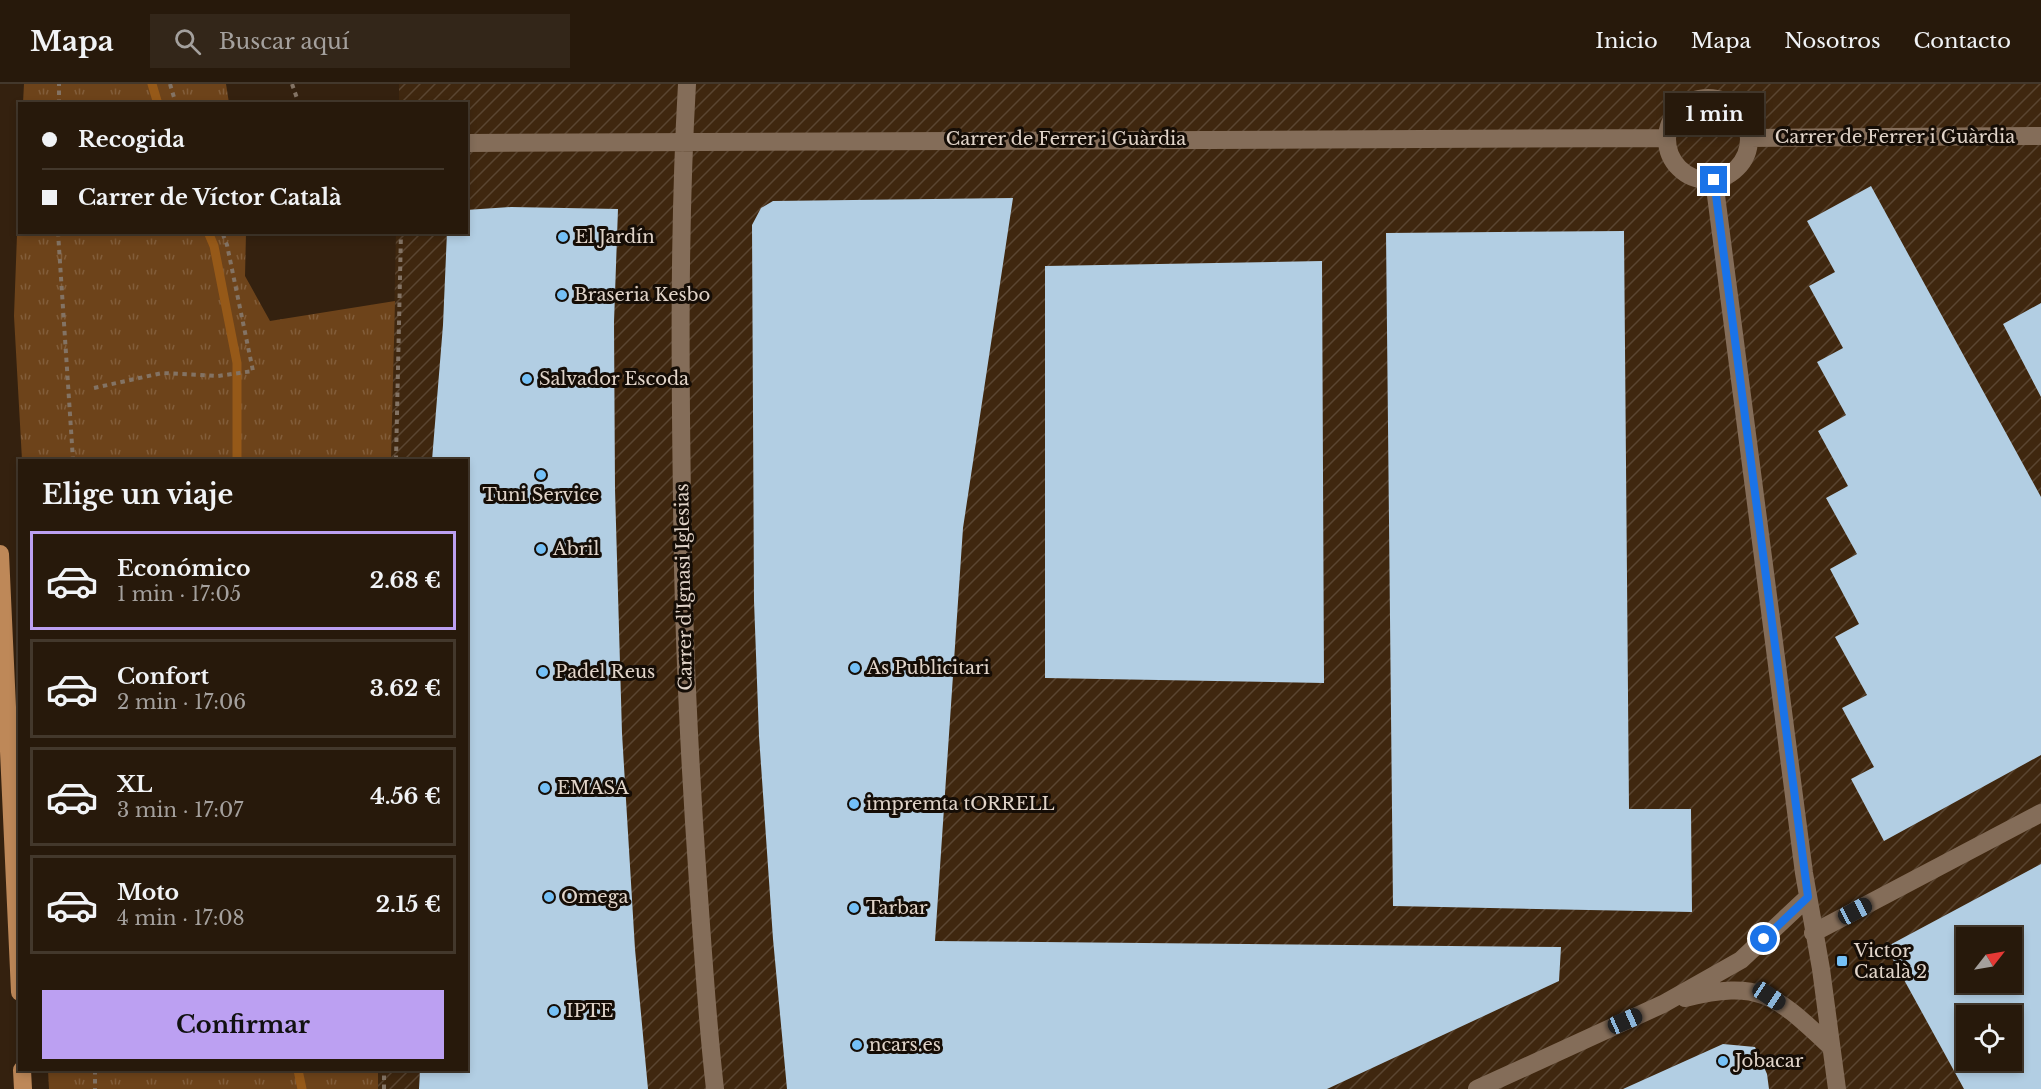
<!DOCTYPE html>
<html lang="es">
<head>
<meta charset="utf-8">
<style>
  body { margin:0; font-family:"Libre Baskerville",serif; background:#332619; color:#f1f3f6; height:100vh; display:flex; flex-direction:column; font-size:22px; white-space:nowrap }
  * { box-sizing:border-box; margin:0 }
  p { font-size:20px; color:#a4a09d }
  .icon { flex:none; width:33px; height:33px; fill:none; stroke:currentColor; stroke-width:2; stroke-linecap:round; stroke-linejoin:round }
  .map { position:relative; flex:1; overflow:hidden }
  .sheet { position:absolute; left:18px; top:375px; width:450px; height:612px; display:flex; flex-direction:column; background:#27190b; border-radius:0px; box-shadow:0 3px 9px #0003,0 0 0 2px #43382c }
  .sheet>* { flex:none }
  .hud { position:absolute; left:18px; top:18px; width:450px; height:132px; border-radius:0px; box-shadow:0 3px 9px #0003,0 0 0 2px #43382c; display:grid; align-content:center; height:132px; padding:0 24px; background:#27190b }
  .needle { width:39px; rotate:59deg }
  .tools { position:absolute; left:1956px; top:843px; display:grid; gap:12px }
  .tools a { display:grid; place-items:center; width:66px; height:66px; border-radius:0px; background:#27190b; box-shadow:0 3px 9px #0003,0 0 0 2px #43382c; font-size:30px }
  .end { position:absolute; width:27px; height:27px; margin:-14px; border:8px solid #1a73e8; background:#fff; box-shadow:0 0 0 3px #fff }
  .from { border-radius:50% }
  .bubble { position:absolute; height:42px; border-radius:0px; background:#27190b; box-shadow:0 3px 9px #0003,0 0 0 2px #43382c; font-size:20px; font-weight:700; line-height:42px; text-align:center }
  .car { position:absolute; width:18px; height:36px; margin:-18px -9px; border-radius:8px; box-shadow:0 0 4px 2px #0007; background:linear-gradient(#222 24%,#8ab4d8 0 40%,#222 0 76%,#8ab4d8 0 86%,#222 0) }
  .hud b { display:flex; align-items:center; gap:21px; height:57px; font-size:22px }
  .hud b+b { border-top:2px solid #43382c }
  .hud i { width:15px; height:15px; background:#f1f3f6 }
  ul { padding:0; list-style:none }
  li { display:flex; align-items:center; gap:18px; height:99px; margin:0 12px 9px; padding:0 12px; border:3px solid #43382c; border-radius:0px }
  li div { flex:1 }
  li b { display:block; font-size:22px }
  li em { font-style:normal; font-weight:700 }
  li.current { border-color:#bca0f2 }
  li>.icon { width:54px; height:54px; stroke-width:1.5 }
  h2 { padding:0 24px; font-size:27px; line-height:72px }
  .primary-button { display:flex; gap:12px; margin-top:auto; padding:12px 24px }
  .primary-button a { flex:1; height:69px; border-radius:0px; background:#bca0f2; color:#111; font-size:24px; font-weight:700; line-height:69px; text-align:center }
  header { display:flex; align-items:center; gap:36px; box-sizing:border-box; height:84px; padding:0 30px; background:#27190b; border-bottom:2px solid #43382c }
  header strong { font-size:28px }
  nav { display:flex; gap:33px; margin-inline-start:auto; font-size:21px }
  .search { width:420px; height:54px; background:#332619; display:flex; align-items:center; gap:15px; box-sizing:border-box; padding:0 21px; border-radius:0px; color:#a4a09d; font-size:22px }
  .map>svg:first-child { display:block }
  .industrial { fill:url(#industrial-furrows); fill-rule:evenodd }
  .grass { fill:url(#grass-tufts) }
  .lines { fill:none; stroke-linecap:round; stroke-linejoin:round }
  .stream { stroke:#965918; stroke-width:9 }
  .building { fill:#b2cee3; fill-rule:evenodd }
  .path { stroke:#837364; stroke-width:4; stroke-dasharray:4.5 4.5; stroke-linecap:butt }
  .street { stroke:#846d59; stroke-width:18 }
  .highway { stroke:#be8858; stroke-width:18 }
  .route { stroke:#1a73e8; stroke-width:8 }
  .poi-dot { fill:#74c0f6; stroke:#150d06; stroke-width:2 }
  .labels { text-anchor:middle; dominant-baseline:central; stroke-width:6; stroke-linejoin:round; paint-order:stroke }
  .street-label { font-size:18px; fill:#e1d4c9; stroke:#150d06 }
  .poi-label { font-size:18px; fill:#e1d4c9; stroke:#150d06; text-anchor:start }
</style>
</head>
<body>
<header>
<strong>Mapa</strong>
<div class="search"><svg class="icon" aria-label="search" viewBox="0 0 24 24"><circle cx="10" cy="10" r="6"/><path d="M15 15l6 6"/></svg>Buscar aquí</div>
<nav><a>Inicio</a><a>Mapa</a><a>Nosotros</a><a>Contacto</a></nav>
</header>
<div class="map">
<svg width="2041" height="1005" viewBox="0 0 2041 1005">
  <defs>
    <pattern id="industrial-furrows" width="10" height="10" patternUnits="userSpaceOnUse" patternTransform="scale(1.5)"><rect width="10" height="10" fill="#3f270f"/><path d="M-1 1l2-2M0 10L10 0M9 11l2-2" fill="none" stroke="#5a4531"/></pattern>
    <pattern id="grass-tufts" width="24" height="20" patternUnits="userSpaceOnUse" patternTransform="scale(1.5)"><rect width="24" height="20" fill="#6d431a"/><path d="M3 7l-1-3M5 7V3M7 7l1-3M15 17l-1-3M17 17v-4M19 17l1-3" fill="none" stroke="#825d3a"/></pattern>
  </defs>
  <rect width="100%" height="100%" fill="#34210f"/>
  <path class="industrial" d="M399,0H2041V1005H378V986H466V376H391L396,149L466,148V20L399,19ZM1966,854H2012V898H1966ZM1966,932H2012V976H1966Z"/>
  <path class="grass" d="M24,0H226L229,19H23Z
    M19,97L20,148L246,149L245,192L270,237L395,217L391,376H22L14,232Z
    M48,986H378V1005H49Z"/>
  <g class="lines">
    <path class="stream" d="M152,0L158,20
      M208,148L214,162L237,279V376
      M298,986L302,1005"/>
  </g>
  <path class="building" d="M1871,102L2041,413V671L1884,757L1851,695L1874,683L1842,624L1867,611L1835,553L1859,540L1830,485L1857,470L1826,414L1848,402L1818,347L1846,331L1817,278L1843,264L1809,202L1835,188L1807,137Z
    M1013,114L963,444L935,857L1561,863L1559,897L1327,1005H787L773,855L759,652L754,517L752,141L761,124L773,117Z
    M511,123L618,125L614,238L615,405L622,649L635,865L648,1005H419L420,986H466V376H432L443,241L447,148H466V126Z
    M1624,147L1629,725H1691L1692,828L1393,822L1386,149Z
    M1322,177L1324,599L1045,594V182Z
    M2041,219V313L2003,240Z
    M2041,780V1005H1964L1886,863ZM1966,854H2012V898H1966ZM1966,932H2012V976H1966Z
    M1723,960L1755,963L1767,990L1769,1005H1623Z"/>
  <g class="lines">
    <path class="path" d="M170,0L176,20
      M292,0L299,20
      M59,20V0
      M58,148L73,376
      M94,304L162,289L218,292L253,287L227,161L222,148
      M396,376L401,148
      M95,986V1005
      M384,1005V986"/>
    <path class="street" d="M687,0C679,138 680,276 682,415C683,543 689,670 698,798C703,867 707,936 715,1005
      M1667 55a41 41 0 1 1 82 0a41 41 0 1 1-82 0Z
      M1749,54L2041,52
      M466,59L1666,54
      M1714,96L1804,789L1821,885L1837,1005
      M1813,849L2041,729
      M1685,914C1761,895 1776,912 1830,962
      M1477,1005L1663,920L1741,876L1808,813"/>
    <path class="highway" d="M0,470L20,908
      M22,986L23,1005"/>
  </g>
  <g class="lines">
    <path class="route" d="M1714,96L1808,813L1764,855"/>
  </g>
  <g class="poi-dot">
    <circle cx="563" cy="153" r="6"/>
    <circle cx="562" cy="211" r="6"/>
    <circle cx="527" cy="295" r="6"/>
    <circle cx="541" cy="391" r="6"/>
    <circle cx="541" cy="465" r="6"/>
    <circle cx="855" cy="584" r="6"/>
    <circle cx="543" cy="588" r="6"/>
    <circle cx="545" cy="704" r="6"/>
    <circle cx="854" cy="720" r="6"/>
    <circle cx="549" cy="813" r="6"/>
    <circle cx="854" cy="824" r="6"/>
    <rect x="1836" y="871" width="12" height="12" rx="3"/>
    <circle cx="554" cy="927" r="6"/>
    <circle cx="857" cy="961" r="6"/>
    <circle cx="1723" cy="977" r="6"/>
  </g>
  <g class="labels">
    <g class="street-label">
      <text x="1895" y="53">Carrer de Ferrer i Guàrdia</text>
      <text x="1066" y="55">Carrer de Ferrer i Guàrdia</text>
      <text transform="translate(684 503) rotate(-91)">Carrer d'Ignasi Iglesias</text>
    </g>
    <g class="poi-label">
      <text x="575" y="153">El Jardín</text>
      <text x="574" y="211">Braseria Kesbo</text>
      <text x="539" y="295">Salvador Escoda</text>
      <text x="541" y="411" text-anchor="middle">Tuni Service</text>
      <text x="553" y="465">Abril</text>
      <text x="867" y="584">As Publicitari</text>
      <text x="555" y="588">Padel Reus</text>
      <text x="557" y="704">EMASA</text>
      <text x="866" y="720">impremta tORRELL</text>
      <text x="561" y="813">Omega</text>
      <text x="866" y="824">Tarbar</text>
      <text x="1854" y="867">Victor<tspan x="1854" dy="21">Català 2</tspan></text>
      <text x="566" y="927">IPTE</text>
      <text x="869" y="961">ncars.es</text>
      <text x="1735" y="977">Jobacar</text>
    </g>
  </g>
</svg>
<div class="tools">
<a><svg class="needle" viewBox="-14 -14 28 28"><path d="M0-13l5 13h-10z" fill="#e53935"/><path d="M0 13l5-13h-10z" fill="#a4a09d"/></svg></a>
<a><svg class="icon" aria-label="locate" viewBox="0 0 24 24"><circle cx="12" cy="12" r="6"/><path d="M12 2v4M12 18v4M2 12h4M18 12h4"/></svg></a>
</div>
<i class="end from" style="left:1764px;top:855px"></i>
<i class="end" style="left:1714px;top:96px"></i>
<div class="bubble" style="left:1665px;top:9px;width:99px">1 min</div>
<i class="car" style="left:1855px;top:827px;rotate:62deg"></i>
<i class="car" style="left:1769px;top:912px;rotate:124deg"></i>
<i class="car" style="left:1625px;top:937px;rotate:66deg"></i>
<div class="hud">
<b><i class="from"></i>Recogida</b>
<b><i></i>Carrer de Víctor Català</b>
</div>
<section class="sheet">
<h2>Elige un viaje</h2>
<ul>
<li class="current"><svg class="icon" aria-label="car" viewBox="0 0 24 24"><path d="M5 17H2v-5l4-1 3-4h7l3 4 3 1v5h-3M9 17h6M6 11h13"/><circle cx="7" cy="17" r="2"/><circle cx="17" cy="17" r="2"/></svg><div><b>Económico</b><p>1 min · 17:05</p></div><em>2.68 €</em></li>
<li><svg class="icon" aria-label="car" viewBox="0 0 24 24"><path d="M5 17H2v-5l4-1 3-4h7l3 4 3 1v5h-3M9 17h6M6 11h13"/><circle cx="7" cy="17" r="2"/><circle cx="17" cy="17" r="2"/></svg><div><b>Confort</b><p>2 min · 17:06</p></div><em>3.62 €</em></li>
<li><svg class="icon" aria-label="car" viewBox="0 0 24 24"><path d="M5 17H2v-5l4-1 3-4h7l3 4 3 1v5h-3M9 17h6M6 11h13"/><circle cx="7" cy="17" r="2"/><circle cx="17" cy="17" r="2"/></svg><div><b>XL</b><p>3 min · 17:07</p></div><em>4.56 €</em></li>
<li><svg class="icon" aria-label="car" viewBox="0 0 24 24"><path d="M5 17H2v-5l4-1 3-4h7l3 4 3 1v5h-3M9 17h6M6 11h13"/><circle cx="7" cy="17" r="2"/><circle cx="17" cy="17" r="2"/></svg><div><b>Moto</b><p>4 min · 17:08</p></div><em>2.15 €</em></li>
</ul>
<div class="primary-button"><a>Confirmar</a></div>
</section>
</div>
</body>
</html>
